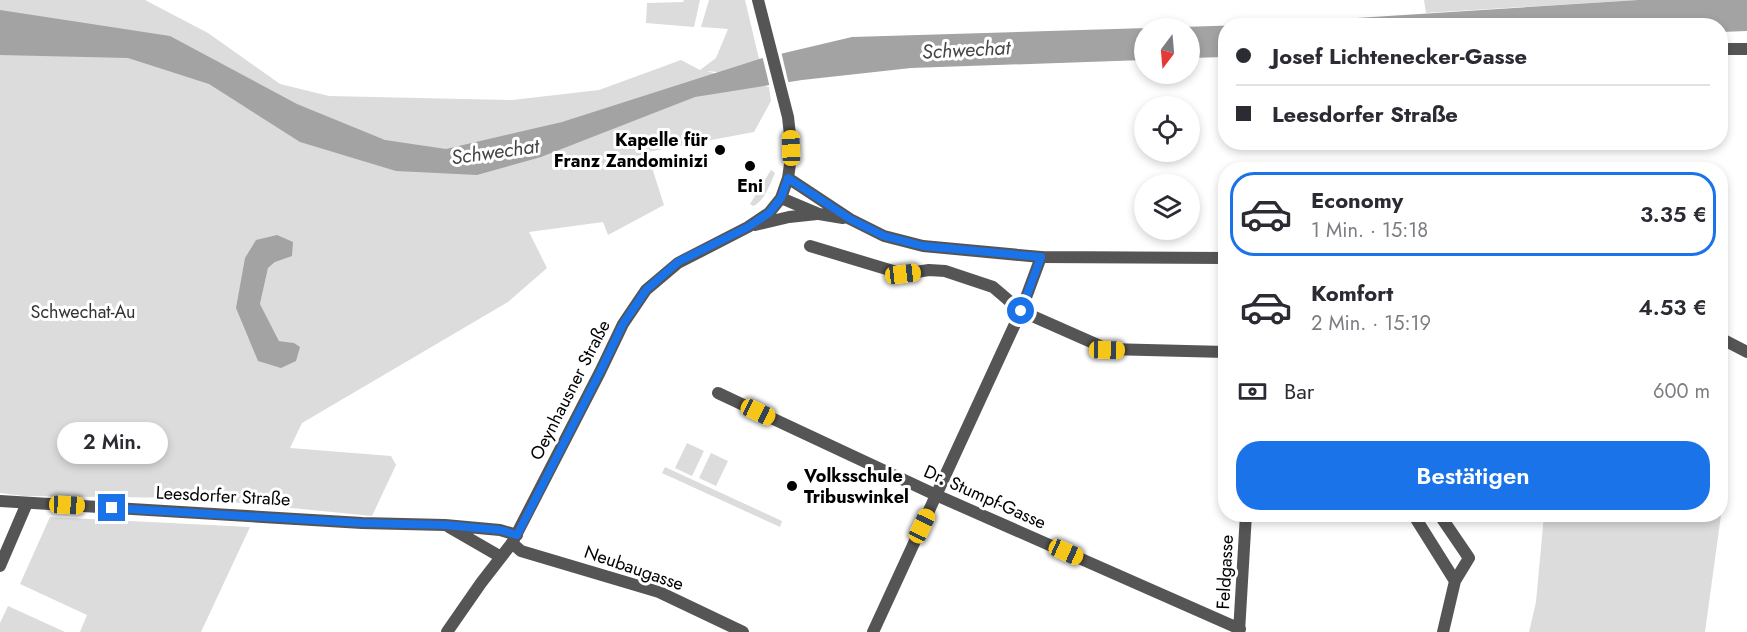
<!DOCTYPE html>
<html lang="de">
<head>
<meta charset="utf-8">
<style>
  body { margin:0; font-family:Jost,sans-serif; background:#f7f7f7; color:#2b2b33; height:100vh; display:flex; flex-direction:column; font-size:22px; white-space:nowrap }
  * { box-sizing:border-box; margin:0 }
  p { font-size:20px; color:#7c7c81 }
  .icon { flex:none; width:33px; height:33px; fill:none; stroke:currentColor; stroke-width:2; stroke-linecap:round; stroke-linejoin:round }
  .map { position:relative; flex:1; overflow:hidden }
  .side { position:absolute; left:1218px; top:162px; width:510px; height:360px; display:flex; flex-direction:column; background:#fff; border-radius:24px; box-shadow:0 3px 9px #0003 }
  .side>* { flex:none }
  .guide { position:absolute; left:1218px; top:18px; width:510px; height:132px; border-radius:24px; box-shadow:0 3px 9px #0003; display:grid; align-content:center; height:132px; padding:0 18px; background:#fff }
  .needle { width:39px; rotate:196deg }
  .fabs { position:absolute; left:1134px; top:18px; display:grid; gap:12px }
  .fabs a { display:grid; place-items:center; width:66px; height:66px; border-radius:50%; background:#fff; box-shadow:0 3px 9px #0003; font-size:30px }
  .end { position:absolute; width:27px; height:27px; margin:-14px; border:8px solid #1a73e8; background:#fff; box-shadow:0 0 0 3px #fff }
  .from { border-radius:50% }
  .bubble { position:absolute; height:42px; border-radius:21px; background:#fff; box-shadow:0 3px 9px #0003; font-size:20px; font-weight:600; line-height:42px; text-align:center }
  .car { position:absolute; width:18px; height:36px; margin:-18px -9px; border-radius:8px; box-shadow:0 0 4px 2px #0007; background:linear-gradient(#f5c518 24%,#345 0 40%,#f5c518 0 76%,#345 0 86%,#f5c518 0) }
  .guide b { display:flex; align-items:center; gap:21px; height:57px; font-size:22px }
  .guide b+b { border-top:2px solid #e1e1e2 }
  .guide i { width:15px; height:15px; background:#2b2b33 }
  ul { padding:10px 0 0; list-style:none }
  li { display:flex; align-items:center; gap:18px; height:84px; margin:0 12px 9px; padding:0 6px; border:3px solid transparent; border-radius:24px }
  li div { flex:1 }
  li b { display:block; font-size:22px }
  li em { font-style:normal; font-weight:600 }
  li.active { border-color:#1a73e8 }
  li>.icon { width:54px; height:54px; stroke-width:1.5 }
  .pay { display:flex; align-items:center; gap:15px; height:66px; padding:0 18px; font-size:22px }
  .pay p { margin-inline-start:auto }
  .action { display:flex; gap:12px; margin-top:auto; padding:12px 18px }
  .action a { flex:1; height:69px; border-radius:24px; background:#1a73e8; color:#fff; font-size:24px; font-weight:600; line-height:69px; text-align:center }
  .map>svg:first-child { display:block }
  .green { fill:#dcdcdc; fill-rule:evenodd }
  .water { fill:#a3a3a3 }
  .pier { fill:#fff }
  .lines { fill:none; stroke-linecap:round; stroke-linejoin:round }
  .minor { stroke:#555; stroke-width:12 }
  .tertiary { stroke:#555; stroke-width:12 }
  .route { stroke:#1a73e8; stroke-width:8 }
  .poi-dot { fill:#000; stroke:#fff; stroke-width:2 }
  .labels { text-anchor:middle; dominant-baseline:central; stroke-width:6; stroke-linejoin:round; paint-order:stroke }
  .poi-label { font-size:18px; font-weight:bold; fill:#000; stroke:#fff; text-anchor:end }
  .park-label { font-size:18px; fill:#333; stroke:#fff }
  .street-label { font-size:18px; fill:#000; stroke:#fff }
  .water-label { font-size:20px; font-style:italic; fill:#444; stroke:#fff }
</style>
</head>
<body>
<div class="map">
<svg width="1747" height="632" viewBox="0 0 1747 632">
  <rect width="100%" height="100%" fill="#fff"/>
  <path class="green" d="M0,0H145L208,33L280,84L329,96L512,100L599,90L681,60L700,70L716,58L728,29L701,27L709,0H745L759,59L718,72L706,71L769,87L771,101L754,132L647,152L664,205L608,235L603,222L529,232L547,268L508,302L302,423L290,448L391,456L396,465L372,516L191,498L24,496L0,493ZM256,240L275,262L268,268L260,304L279,341L293,343L258,361Z
    M684,0H700L694,27L646,23L647,3L683,2Z
    M1424,0H1638L1426,13Z
    M771,170L775,173C770,184 765,201 753,206L750,204Z
    M687,443L704,451L692,476L675,468Z
    M711,453L728,461L716,486L699,478Z
    M665,467L782,521L780,527L662,473Z
    M1544,515H1721L1705,632H1529L1536,602Z
    M50,517L250,527L201,632H80L87,615L20,584Z
    M8,606L65,632H0V623Z"/>
  <path class="water" d="M1638,0H1747V31L1721,32L1720,26H1226L1225,57L1190,58V28H1144V60L911,68L802,80L695,97L541,157L477,175L396,171L300,142L209,84L128,58L0,55V10L170,36L297,104L385,140L446,149L562,122L759,59L852,37L1246,25Z
    M277,235L293,242L292,256L275,262L268,268L260,304L279,341L294,343L300,347L296,361L281,368L258,361L236,308L245,258L256,240Z"/>
  <path class="pier" d="M781,51L789,85L770,88L762,55Z"/>
  <g class="lines">
    <path class="minor" d="M1720,49H1747
      M810,246L903,274L929,270L945,271L993,287L1021,311L1107,349L1226,352
      M718,393L936,495L1240,629
      M1413,514L1455,581L1443,632
      M1439,514L1469,558L1455,581
      M512,543L521,551L659,592L743,632
      M0,566L27,503
      M873,632L1021,311L1041,257
      M1239,632L1246,514"/>
    <path class="tertiary" d="M788,178L850,219L884,236L923,246L1041,257L1226,258
      M781,198L819,214L843,218
      M755,225L789,217L817,214
      M1720,338L1747,352
      M0,501L362,523L445,525L500,530L517,535
      M449,527L501,557
      M447,632L481,583L512,543L600,372L623,324L646,290L678,263L748,227L769,213L781,198L788,178L791,157L790,135L788,117L758,0"/>
  </g>
  <g class="lines">
    <path class="route" d="M112,508L362,523L445,525L500,530L517,535L600,372L623,324L646,290L678,262L748,227L769,213L781,198L788,178L850,219L884,236L923,246L1041,257L1021,311"/>
  </g>
  <g class="poi-dot">
    <circle cx="720" cy="150" r="6"/>
    <circle cx="750" cy="166" r="6"/>
    <circle cx="792" cy="486" r="6"/>
  </g>
  <g class="labels">
    <g class="poi-label">
      <text x="708" y="140">Kapelle für<tspan x="708" dy="21">Franz Zandominizi</tspan></text>
      <text x="750" y="186" text-anchor="middle">Eni</text>
      <text x="804" y="476" text-anchor="start">Volksschule<tspan x="804" dy="21">Tribuswinkel</tspan></text>
    </g>
    <g class="park-label">
      <text x="83" y="312">Schwechat-Au</text>
    </g>
    <g class="street-label">
      <text transform="translate(570 390) rotate(-63)">Oeynhausner Straße</text>
      <text transform="translate(223 496) rotate(3)">Leesdorfer Straße</text>
      <text transform="translate(985 497) rotate(24)">Dr. Stumpf-Gasse</text>
      <text transform="translate(634 568) rotate(19)">Neubaugasse</text>
      <text transform="translate(1225 572) rotate(-87)">Feldgasse</text>
    </g>
    <g class="water-label">
      <text transform="translate(966 50) rotate(-3)">Schwechat</text>
      <text transform="translate(495 152) rotate(-8)">Schwechat</text>
    </g>
  </g>
</svg>
<div class="fabs">
<a><svg class="needle" viewBox="-14 -14 28 28"><path d="M0-13l5 13h-10z" fill="#e53935"/><path d="M0 13l5-13h-10z" fill="#7c7c81"/></svg></a>
<a><svg class="icon" aria-label="locate" viewBox="0 0 24 24"><circle cx="12" cy="12" r="6"/><path d="M12 2v4M12 18v4M2 12h4M18 12h4"/></svg></a>
<a><svg class="icon" aria-label="layers" viewBox="0 0 24 24"><path d="M12 4l9 5-9 5-9-5zM3 14l9 5 9-5"/></svg></a>
</div>
<i class="end from" style="left:1021px;top:311px"></i>
<i class="end" style="left:112px;top:508px"></i>
<div class="bubble" style="left:57px;top:422px;width:111px">2 Min.</div>
<i class="car" style="left:791px;top:148px;rotate:358deg"></i>
<i class="car" style="left:903px;top:274px;rotate:83deg"></i>
<i class="car" style="left:1107px;top:350px;rotate:91deg"></i>
<i class="car" style="left:758px;top:412px;rotate:115deg"></i>
<i class="car" style="left:67px;top:505px;rotate:93deg"></i>
<i class="car" style="left:922px;top:526px;rotate:25deg"></i>
<i class="car" style="left:1066px;top:552px;rotate:114deg"></i>
<div class="guide">
<b><i class="from"></i>Josef Lichtenecker-Gasse</b>
<b><i></i>Leesdorfer Straße</b>
</div>
<section class="side">
<ul>
<li class="active"><svg class="icon" aria-label="car" viewBox="0 0 24 24"><path d="M5 17H2v-5l4-1 3-4h7l3 4 3 1v5h-3M9 17h6M6 11h13"/><circle cx="7" cy="17" r="2"/><circle cx="17" cy="17" r="2"/></svg><div><b>Economy</b><p>1 Min. · 15:18</p></div><em>3.35 €</em></li>
<li><svg class="icon" aria-label="car" viewBox="0 0 24 24"><path d="M5 17H2v-5l4-1 3-4h7l3 4 3 1v5h-3M9 17h6M6 11h13"/><circle cx="7" cy="17" r="2"/><circle cx="17" cy="17" r="2"/></svg><div><b>Komfort</b><p>2 Min. · 15:19</p></div><em>4.53 €</em></li>
</ul>
<div class="pay"><svg class="icon" aria-label="cash" viewBox="0 0 24 24"><path d="M3 7h18v10H3z"/><circle cx="12" cy="12" r="2"/></svg>Bar<p>600 m</p></div>
<div class="action"><a>Bestätigen</a></div>
</section>
</div>
</body>
</html>
